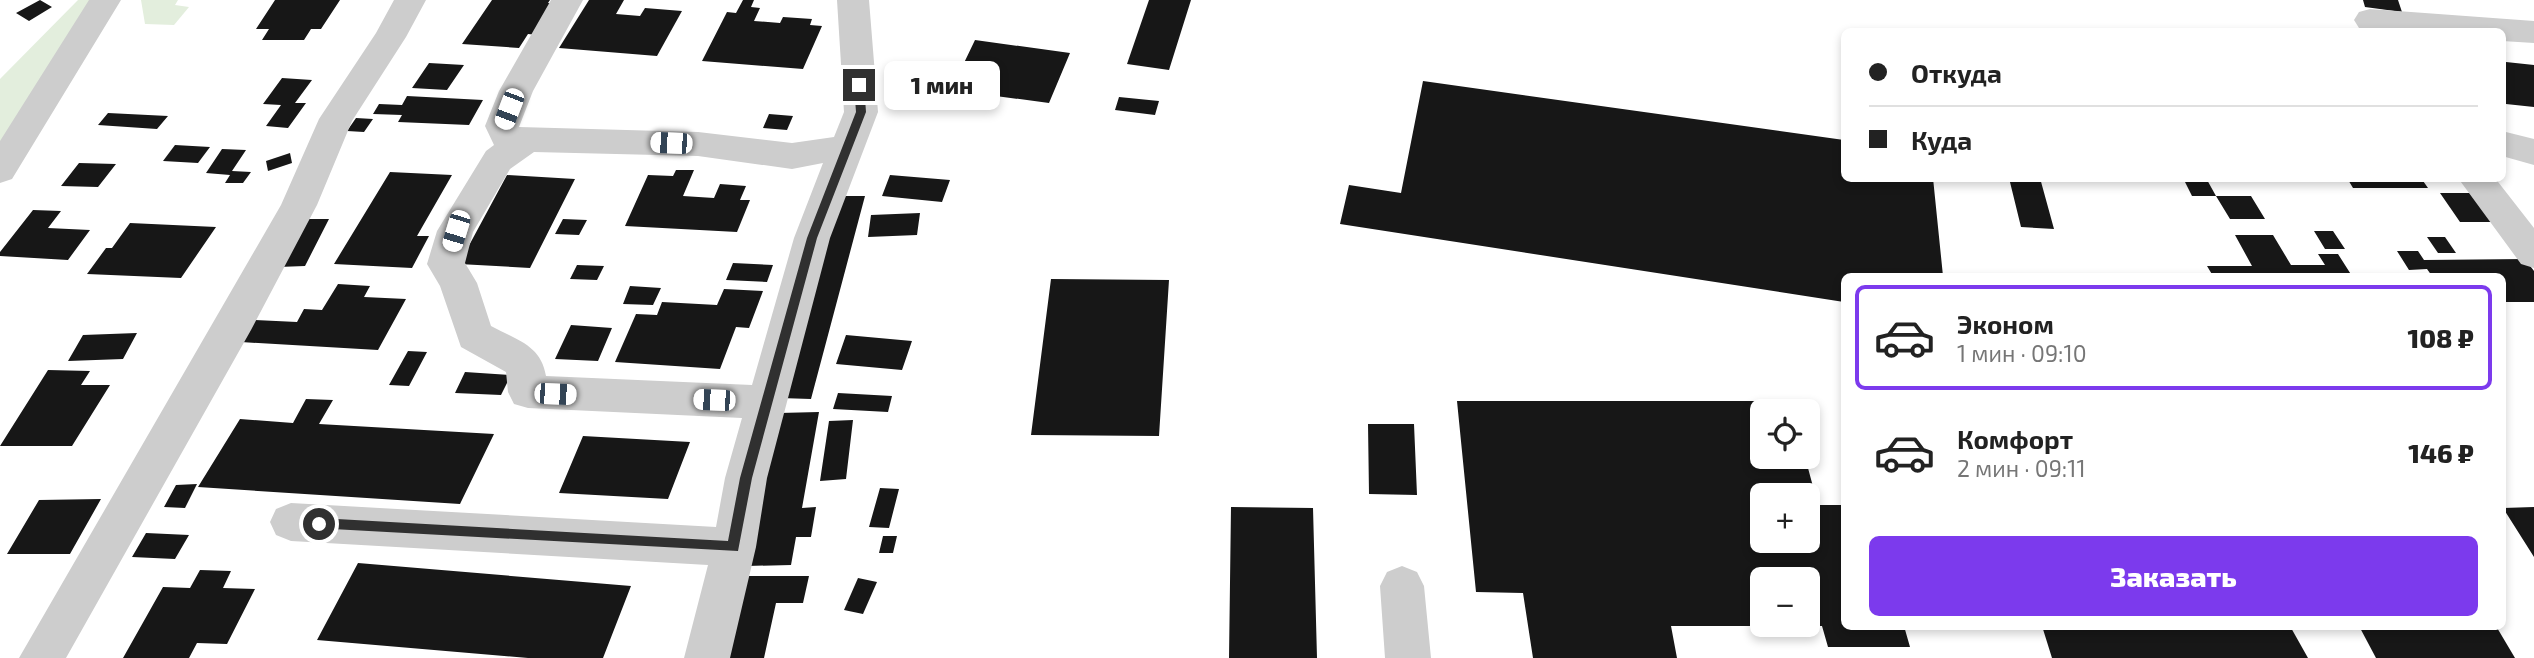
<!DOCTYPE html>
<html lang="ru">
<head>
<meta charset="utf-8">
<style>
  body { margin:0; font-family:"Exo 2",sans-serif; background:#f6f6f6; color:#222; height:100vh; display:flex; flex-direction:column; font-size:26px; white-space:nowrap }
  * { box-sizing:border-box; margin:0 }
  p { font-size:23px; color:#767676 }
  .icon { flex:none; width:38px; height:38px; fill:none; stroke:currentColor; stroke-width:2; stroke-linecap:round; stroke-linejoin:round }
  .map { position:relative; flex:1; overflow:hidden }
  .details { position:absolute; left:1841px; top:273px; width:665px; height:357px; display:flex; flex-direction:column; background:#fff; border-radius:10px; box-shadow:0 4px 10px #0003 }
  .details>* { flex:none }
  .banner { position:absolute; left:1841px; top:28px; width:665px; height:154px; border-radius:10px; box-shadow:0 4px 10px #0003; display:grid; align-content:center; height:154px; padding:0 28px; background:#fff }
  .controls { position:absolute; left:1750px; top:399px; display:grid; gap:14px }
  .controls a { display:grid; place-items:center; width:70px; height:70px; border-radius:10px; background:#fff; box-shadow:0 4px 10px #0003; font-size:35px }
  .end { position:absolute; width:32px; height:32px; margin:-16px; border:9px solid #303030; background:#fff; box-shadow:0 0 0 4px #fff }
  .from { border-radius:50% }
  .bubble { position:absolute; height:49px; border-radius:10px; background:#fff; box-shadow:0 4px 10px #0003; font-size:23px; font-weight:800; line-height:49px; text-align:center }
  .car { position:absolute; width:21px; height:42px; margin:-21px -10px; border-radius:9px; box-shadow:0 0 5px 2px #0007; background:linear-gradient(#fff 24%,#345 0 40%,#fff 0 76%,#345 0 86%,#fff 0) }
  .banner b { display:flex; align-items:center; gap:24px; height:66px; font-size:26px }
  .banner b+b { border-top:2px solid #e0e0e0 }
  .banner i { width:18px; height:18px; background:#222 }
  ul { padding:12px 0 0; list-style:none }
  li { display:flex; align-items:center; gap:21px; height:105px; margin:0 14px 10px; padding:0 14px; border:4px solid transparent; border-radius:10px }
  li div { flex:1 }
  li b { display:block; font-size:26px }
  li em { font-style:normal; font-weight:800 }
  li.current { border-color:#7c3aed }
  li>.icon { width:63px; height:63px; stroke-width:1.5 }
  .primary-button { display:flex; gap:14px; margin-top:auto; padding:14px 28px }
  .primary-button a { flex:1; height:80px; border-radius:10px; background:#7c3aed; color:#fff; font-size:28px; font-weight:800; line-height:80px; text-align:center }
  .map>svg:first-child { display:block }
  .green { fill:#e3eedd }
  .building { fill:#171717; fill-rule:evenodd }
  .lines { fill:none; stroke-linecap:round; stroke-linejoin:round }
  .minor { fill:#cdcdcd; fill-rule:evenodd }
  .route { fill:#303030 }
</style>
</head>
<body>
<div class="map">
<svg width="2534" height="658" viewBox="0 0 2534 658">
  <rect width="100%" height="100%" fill="#fff"/>
  <path class="green" d="M78,0H96L0,153V79Z
    M141,0H178L175,5L189,7L174,25L145,24Z"/>
  <path class="building" d="M40,0L52,7L29,21L16,13Z
    M275,0H340L321,29H311L304,40H262L269,29H256Z
    M492,0H550L548,3L557,4L538,35L528,34L519,48L462,44Z
    M589,0H624L616,14L640,16L645,8L682,11L657,56L559,48Z
    M743,0H754L751,7L760,8L754,21L780,23L783,17L812,19L810,25L822,26L803,69L702,61L727,12L736,13Z
    M1149,0H1191L1169,70L1127,64Z
    M2363,0H2398L2402,12L2365,7Z
    M975,40L1070,53L1049,103L951,90Z
    M2502,56L2506,62L2534,65V107L2506,104L2502,98Z
    M429,63L464,65L447,90L412,88Z
    M282,78L312,80L295,103H306L288,128L266,126L281,105L263,104Z
    M1423,81L1844,140V178H1933L1943,276H1844V302L1340,224L1349,185L1401,193Z
    M407,96L483,100L469,125L398,122L402,115L373,114L379,104L402,105Z
    M1119,97L1159,101L1155,115L1115,110Z
    M108,113L168,116L157,129L98,125Z
    M769,114L793,116L787,130L763,128Z
    M356,118L373,119L364,132L347,131Z
    M175,145L210,147L198,163L163,161Z
    M222,149L246,150L232,171L251,172L243,183H225L230,175L206,173Z
    M290,153L292,163L268,171L266,161Z
    M79,163L116,164L98,187L61,186Z
    M676,170H694L683,196L714,198L720,184L746,186L740,200H750L737,232L625,226L648,175L673,176Z
    M390,172L452,175L417,236H429L412,268L334,264Z
    M507,175L575,179L530,268L459,264Z
    M890,175L950,180L942,202L882,196Z
    M2009,178H2040L2054,229L2021,227Z
    M2183,178H2206L2216,196H2251L2265,219H2230L2216,196H2192Z
    M2347,178H2421L2428,188H2353Z
    M2440,193H2476L2496,222H2460Z
    M837,196H865L811,399L780,398Z
    M33,210L61,211L48,228L90,230L68,260L0,256V252Z
    M920,213L917,235L868,237L871,215Z
    M303,219H329L305,266L278,267Z
    M563,219L587,220L579,235L555,234Z
    M130,223L216,227L181,278L87,274L106,248H112Z
    M2314,231H2333L2345,249H2325Z
    M2235,235H2273L2291,265H2325L2318,254H2338L2352,276H2213L2207,266H2252Z
    M2427,237H2445L2456,253H2438Z
    M2397,251H2418L2424,260L2525,259L2534,271V302H2502V276H2432L2427,269L2409,270Z
    M733,263L773,265L767,282L726,280Z
    M577,265L604,266L597,280L570,279Z
    M1051,279L1169,280L1159,436L1031,435Z
    M338,284L370,286L364,297L406,299L378,350L241,342L255,320L297,322L304,309L322,310Z
    M630,286L661,288L653,305L623,304Z
    M724,289L763,291L749,328L736,327L720,369L615,362L636,314L657,315L662,302L717,305Z
    M571,325L612,328L598,361L555,359Z
    M137,333L123,359L68,361L83,335Z
    M846,335L912,341L902,370L836,364Z
    M408,351L427,352L409,386L389,385Z
    M48,370L90,371L81,385H110L72,446H0Z
    M465,372L511,375L501,395L455,393Z
    M838,393L892,396L888,412L833,409Z
    M306,399L333,400L319,424L494,434L460,504L198,487L240,419L293,423Z
    M1457,401H1790L1793,411H1762V457H1805L1818,505H1844V626H1904L1910,647H1828L1822,626H1808V579H1762V626H1671L1677,658H1533L1523,593L1476,592ZM1762,495H1808V541H1762Z
    M819,412L802,508L816,507L811,537H796L791,565L747,566L779,413Z
    M853,420L846,479L820,481L829,421Z
    M1368,424H1414L1417,495L1369,494Z
    M583,436L690,442L668,499L559,493Z
    M197,484L185,508L164,507L176,485Z
    M880,488L899,489L889,528L869,527Z
    M101,499L70,554H7L39,500Z
    M1231,507L1313,508L1317,658H1229Z
    M2534,507V557L2503,508Z
    M146,533L189,535L175,559L132,557Z
    M883,536H897L893,553H879Z
    M358,563L631,586L603,658H528L317,640Z
    M200,570L231,571L223,588L255,589L227,644L197,643L189,658H123L163,587L190,588Z
    M747,576H809L803,603H776L764,658H728Z
    M858,578L877,582L863,614L844,610Z
    M2042,626H2290L2308,658H2052Z
    M2359,626H2496L2515,658H2376Z"/>
  <g class="lines">
    <path class="minor" d="M89,0H121L12,179L0,183V141Z
      M394,0H426L406,37L352,121L317,205L251,330L66,658H19L281,205L319,119L376,33Z
      M551,0H583L533,91L519,127L698,132L792,143L834,137L844,112L837,0H869L878,112L830,238L767,478L756,547L730,658H684L708,565L291,541L276,535L270,522L276,509L291,503L716,527L725,478L742,418L528,408L514,404L508,392L506,372L461,347L440,286L427,264L437,231L486,151L494,145L485,126L499,91ZM534,152L698,156L792,169L823,163L794,238L752,385L546,376C541,345 517,340 491,326L477,283L465,263L473,232L510,169Z
      M2370,9L2534,21V43L2502,41V32H2381L2359,28L2354,20L2359,12Z
      M2502,131L2534,139V165L2502,156Z
      M2458,178H2495L2534,228V268L2521,264Z
      M1402,566L1417,572L1424,586L1431,658H1385L1380,586L1387,572Z"/>
  </g>
  <path class="route" d="M859,81L864,85L866,112L817,238L752,478L738,551L314,528V520L319,518L728,541L740,478L807,238L856,112L854,85Z"/>
</svg>
<div class="controls">
<a><svg class="icon" aria-label="locate" viewBox="0 0 24 24"><circle cx="12" cy="12" r="6"/><path d="M12 2v4M12 18v4M2 12h4M18 12h4"/></svg></a>
<a>+</a>
<a>−</a>
</div>
<i class="end from" style="left:319px;top:524px"></i>
<i class="end" style="left:859px;top:85px"></i>
<div class="bubble" style="left:884px;top:61px;width:116px">1 мин</div>
<i class="car" style="left:509px;top:109px;rotate:201deg"></i>
<i class="car" style="left:671px;top:143px;rotate:272deg"></i>
<i class="car" style="left:456px;top:231px;rotate:197deg"></i>
<i class="car" style="left:555px;top:394px;rotate:92deg"></i>
<i class="car" style="left:714px;top:400px;rotate:272deg"></i>
<div class="banner">
<b><i class="from"></i>Откуда</b>
<b><i></i>Куда</b>
</div>
<section class="details">
<ul>
<li class="current"><svg class="icon" aria-label="car" viewBox="0 0 24 24"><path d="M5 17H2v-5l4-1 3-4h7l3 4 3 1v5h-3M9 17h6M6 11h13"/><circle cx="7" cy="17" r="2"/><circle cx="17" cy="17" r="2"/></svg><div><b>Эконом</b><p>1 мин · 09:10</p></div><em>108 ₽</em></li>
<li><svg class="icon" aria-label="car" viewBox="0 0 24 24"><path d="M5 17H2v-5l4-1 3-4h7l3 4 3 1v5h-3M9 17h6M6 11h13"/><circle cx="7" cy="17" r="2"/><circle cx="17" cy="17" r="2"/></svg><div><b>Комфорт</b><p>2 мин · 09:11</p></div><em>146 ₽</em></li>
</ul>
<div class="primary-button"><a>Заказать</a></div>
</section>
</div>
</body>
</html>
